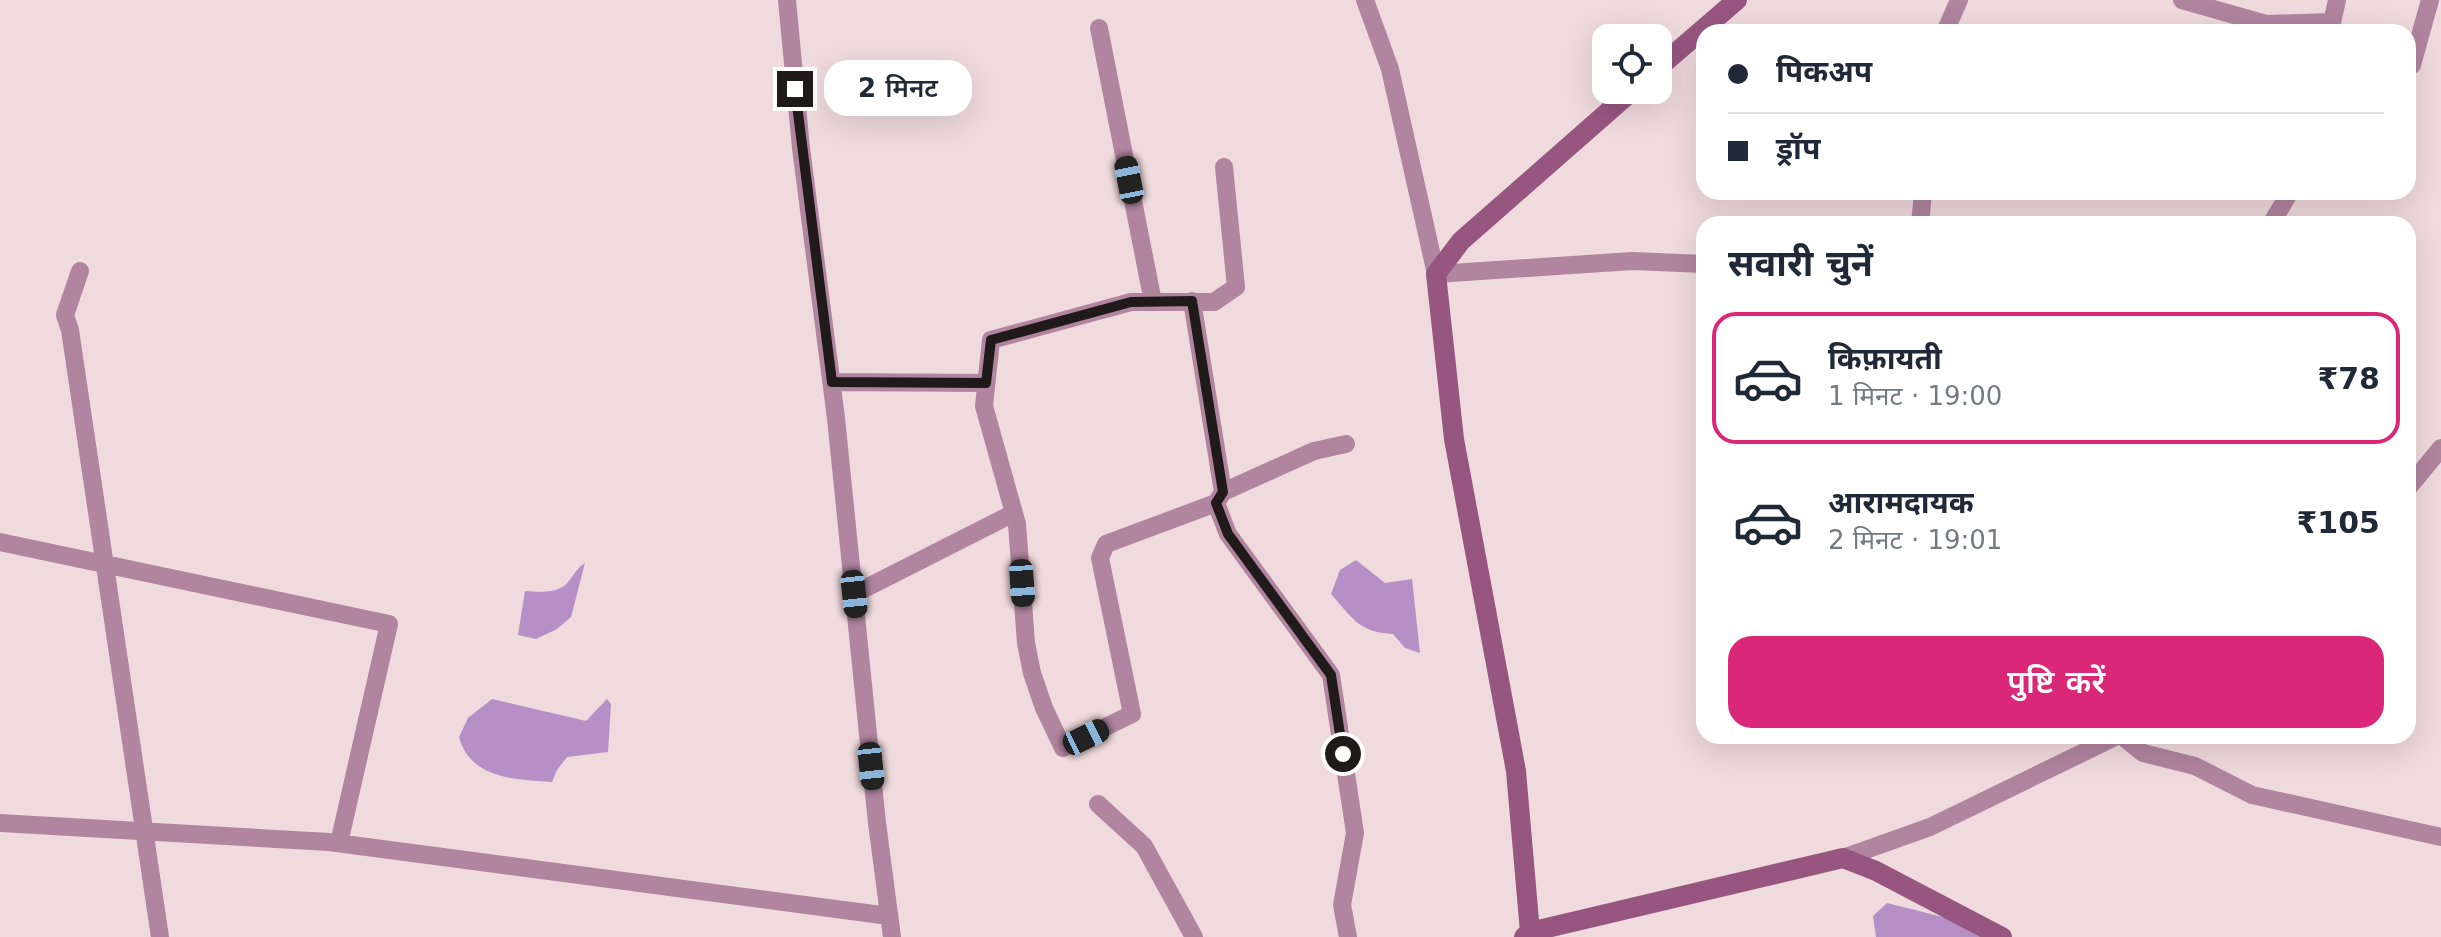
<!DOCTYPE html>
<html lang="hi">
<head>
<meta charset="utf-8">
<style>
  body { margin:0; font-family:"DejaVu Sans","Noto Sans Devanagari",sans-serif; background:#f6f6f7; color:#1f2937; height:100vh; display:flex; flex-direction:column; font-size:30px; white-space:nowrap }
  * { box-sizing:border-box; margin:0 }
  p { font-size:26px; color:#747a83 }
  .icon { flex:none; width:44px; height:44px; fill:none; stroke:currentColor; stroke-width:2; stroke-linecap:round; stroke-linejoin:round }
  .map { position:relative; flex:1; overflow:hidden }
  .drawer { position:absolute; left:1696px; top:216px; width:720px; height:528px; display:flex; flex-direction:column; background:#fff; border-radius:24px; box-shadow:0 8px 32px #0002 }
  .drawer>* { flex:none }
  .top-card { position:absolute; left:1696px; top:24px; width:720px; height:176px; border-radius:24px; box-shadow:0 8px 32px #0002; display:grid; align-content:center; height:176px; padding:0 32px; background:#fff }
  .fabs { position:absolute; left:1592px; top:24px; display:grid; gap:16px }
  .fabs a { display:grid; place-items:center; width:80px; height:80px; border-radius:16px; background:#fff; box-shadow:0 8px 32px #0002; font-size:40px }
  .end { position:absolute; width:36px; height:36px; margin:-18px; border:10px solid #211a1b; background:#fff; box-shadow:0 0 0 4px #fff }
  .from { border-radius:50% }
  .bubble { position:absolute; height:56px; border-radius:24px; background:#fff; box-shadow:0 8px 32px #0002; font-size:26px; font-weight:600; line-height:56px; text-align:center }
  .car { position:absolute; width:24px; height:48px; margin:-24px -12px; border-radius:10px; box-shadow:0 0 6px 2px #0007; background:linear-gradient(#222 24%,#8ab4d8 0 40%,#222 0 76%,#8ab4d8 0 86%,#222 0) }
  .top-card b { display:flex; align-items:center; gap:28px; height:76px; font-size:30px }
  .top-card b+b { border-top:2px solid #e0e1e3 }
  .top-card i { width:20px; height:20px; background:#1f2937 }
  ul { padding:0; list-style:none }
  li { display:flex; align-items:center; gap:24px; height:132px; margin:0 16px 12px; padding:0 16px; border:4px solid transparent; border-radius:24px }
  li div { flex:1 }
  li b { display:block; font-size:30px }
  li em { font-style:normal; font-weight:600 }
  li.active { border-color:#db2777 }
  li>.icon { width:72px; height:72px; stroke-width:1.5 }
  h2 { padding:0 32px; font-size:36px; line-height:96px }
  .action { display:flex; gap:16px; margin-top:auto; padding:16px 32px }
  .action a { flex:1; height:92px; border-radius:24px; background:#db2777; color:#fff; font-size:32px; font-weight:600; line-height:92px; text-align:center }
  .map>svg:first-child { display:block }
  .water { fill:#b58fc6 }
  .lines { fill:none; stroke-linecap:round; stroke-linejoin:round }
  .street { stroke:#b1849f; stroke-width:18 }
  .secondary { stroke:#975680; stroke-width:20 }
  .route { stroke:#211a1b; stroke-width:10 }
</style>
</head>
<body>
<div class="map">
<svg width="2441" height="937" viewBox="0 0 2441 937">
  <rect width="100%" height="100%" fill="#efdadd"/>
  <path class="water" d="M1356,560L1385,583L1412,579L1420,653L1405,648L1393,634C1359,632 1353,619 1331,594L1340,570Z
    M585,563L571,617L557,629L536,639L518,635L525,591C538,592 559,594 568,582C574,575 577,568 585,563Z
    M492,699L586,721L607,699L611,704L608,752L567,757L557,770L552,782C516,779 471,780 459,737L468,718Z
    M1887,903L1951,919L1985,937H1876L1873,916Z"/>
  <g class="lines">
    <path class="street" d="M787,0L801,148L836,418L877,823L892,937
      M1365,0L1390,69L1436,274L1632,261L1704,264
      M2182,0L2266,24L2332,22
      M1099,28L1153,302
      M1945,32L1959,0
      M2330,32L2337,0
      M2408,64L2412,65L2430,0
      M1920,224L1923,192
      M2271,224L2290,192
      M80,271L65,315L70,330L160,937
      M1192,301L1223,492L1216,503L1106,544L1100,558L1132,714L1063,748L1044,708L1032,673L1026,643L1017,524L984,406L991,340L1131,302H1214L1236,287L1224,167
      M832,382L986,383
      M2408,488L2441,448
      M1223,492L1314,451L1346,444
      M1216,503L1228,534L1331,675L1355,833L1342,905L1348,937
      M0,542L389,624L339,843
      M854,594L1014,513
      M2122,736L2143,753L2195,766L2252,795L2441,837
      M1098,804L1144,846L1194,937
      M0,823L329,842L889,916
      M1843,858L1930,827L2117,736"/>
    <path class="secondary" d="M1658,68L1737,0
      M1530,932L1843,858L1876,871L2002,937
      M1524,937L1530,932L1516,771L1454,439L1436,274L1461,241L1633,90"/>
  </g>
  <g class="lines">
    <path class="route" d="M795,89L832,382L986,383L991,340L1131,302L1192,301L1223,492L1216,503L1228,534L1331,675L1343,754"/>
  </g>
</svg>
<div class="fabs">
<a><svg class="icon" aria-label="locate" viewBox="0 0 24 24"><circle cx="12" cy="12" r="6"/><path d="M12 2v4M12 18v4M2 12h4M18 12h4"/></svg></a>
</div>
<i class="end from" style="left:1343px;top:754px"></i>
<i class="end" style="left:795px;top:89px"></i>
<div class="bubble" style="left:824px;top:60px;width:148px">2 मिनट</div>
<i class="car" style="left:1129px;top:180px;rotate:349deg"></i>
<i class="car" style="left:1022px;top:583px;rotate:176deg"></i>
<i class="car" style="left:854px;top:594px;rotate:174deg"></i>
<i class="car" style="left:1086px;top:737px;rotate:64deg"></i>
<i class="car" style="left:871px;top:766px;rotate:174deg"></i>
<div class="top-card">
<b><i class="from"></i>पिकअप</b>
<b><i></i>ड्रॉप</b>
</div>
<section class="drawer">
<h2>सवारी चुनें</h2>
<ul>
<li class="active"><svg class="icon" aria-label="car" viewBox="0 0 24 24"><path d="M5 17H2v-5l4-1 3-4h7l3 4 3 1v5h-3M9 17h6M6 11h13"/><circle cx="7" cy="17" r="2"/><circle cx="17" cy="17" r="2"/></svg><div><b>किफ़ायती</b><p>1 मिनट · 19:00</p></div><em>₹78</em></li>
<li><svg class="icon" aria-label="car" viewBox="0 0 24 24"><path d="M5 17H2v-5l4-1 3-4h7l3 4 3 1v5h-3M9 17h6M6 11h13"/><circle cx="7" cy="17" r="2"/><circle cx="17" cy="17" r="2"/></svg><div><b>आरामदायक</b><p>2 मिनट · 19:01</p></div><em>₹105</em></li>
</ul>
<div class="action"><a>पुष्टि करें</a></div>
</section>
</div>
</body>
</html>
